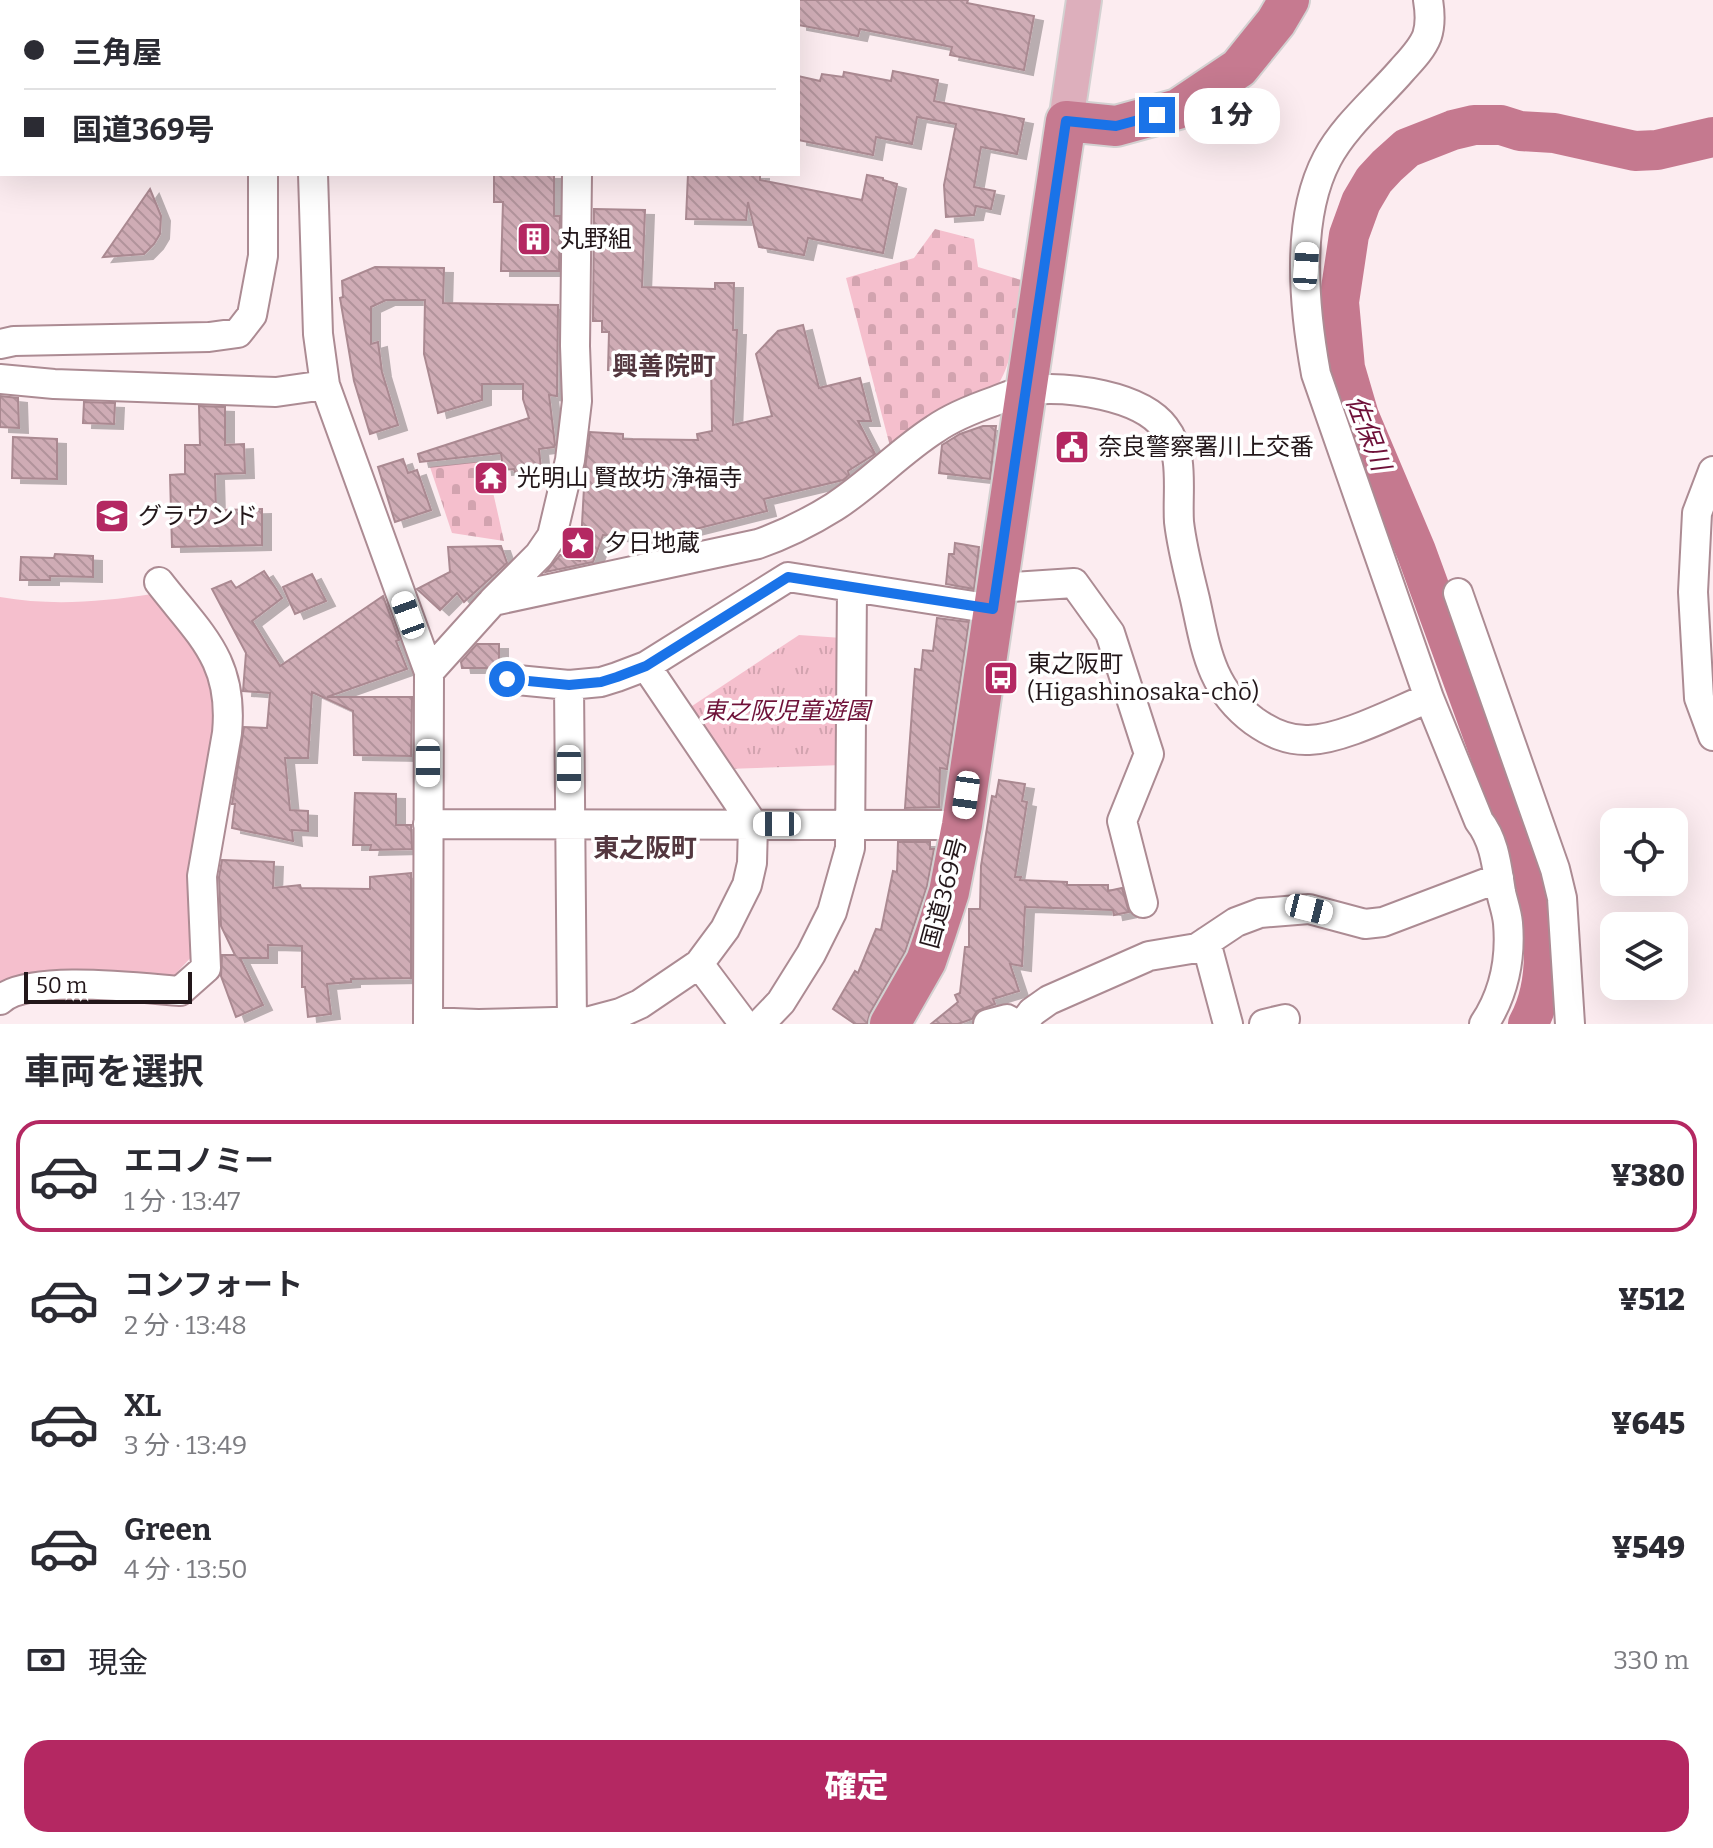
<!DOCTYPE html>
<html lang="ja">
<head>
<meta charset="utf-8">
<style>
  body { margin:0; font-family:Bitter,"Noto Sans JP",serif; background:#f2f2f3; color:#2b2b33; height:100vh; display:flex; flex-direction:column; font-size:30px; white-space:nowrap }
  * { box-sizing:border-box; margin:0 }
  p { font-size:26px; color:#7c7c81 }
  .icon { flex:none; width:44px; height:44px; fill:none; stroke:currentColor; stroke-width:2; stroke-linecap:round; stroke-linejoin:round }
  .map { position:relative; height:1024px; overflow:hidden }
  .sheet { display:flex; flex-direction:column; background:#fff; flex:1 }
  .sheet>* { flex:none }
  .hud { position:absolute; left:0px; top:0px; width:800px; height:176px; box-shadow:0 8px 32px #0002; display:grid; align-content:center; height:176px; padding:0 24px; background:#fff }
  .buttons { position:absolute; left:1600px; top:808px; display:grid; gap:16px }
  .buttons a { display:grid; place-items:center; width:88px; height:88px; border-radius:16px; background:#fff; box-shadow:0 8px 32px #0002; font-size:40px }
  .scale { position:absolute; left:24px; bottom:20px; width:168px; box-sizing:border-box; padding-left:8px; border:4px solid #23171a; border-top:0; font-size:22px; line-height:28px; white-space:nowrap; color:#23171a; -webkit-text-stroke:6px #fff; paint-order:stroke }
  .end { position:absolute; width:36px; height:36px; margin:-18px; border:10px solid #1a73e8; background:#fff; box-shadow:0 0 0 4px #fff }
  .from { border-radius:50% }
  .bubble { position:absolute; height:56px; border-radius:24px; background:#fff; box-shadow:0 8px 32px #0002; font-size:26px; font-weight:800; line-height:56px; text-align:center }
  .car { position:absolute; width:24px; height:48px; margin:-24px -12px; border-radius:10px; box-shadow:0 0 6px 2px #0007; background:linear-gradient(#fff 24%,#345 0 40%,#fff 0 76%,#345 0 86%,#fff 0) }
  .hud b { display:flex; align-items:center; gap:28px; height:76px; font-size:30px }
  .hud b+b { border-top:2px solid #e1e1e2 }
  .hud i { width:20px; height:20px; background:#2b2b33 }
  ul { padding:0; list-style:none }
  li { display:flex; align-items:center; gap:24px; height:112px; margin:0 16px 12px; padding:0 8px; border:4px solid transparent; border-radius:24px }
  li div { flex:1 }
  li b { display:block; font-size:30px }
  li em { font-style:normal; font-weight:800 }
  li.current { border-color:#b42862 }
  li>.icon { width:72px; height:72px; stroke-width:1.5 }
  h2 { padding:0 24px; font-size:36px; line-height:96px }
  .pay { display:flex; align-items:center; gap:20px; height:88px; padding:0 24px; font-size:30px }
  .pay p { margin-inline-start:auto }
  .cta { display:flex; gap:16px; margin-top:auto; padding:16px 24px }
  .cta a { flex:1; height:92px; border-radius:24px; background:#b42862; color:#fff; font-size:32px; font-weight:800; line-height:92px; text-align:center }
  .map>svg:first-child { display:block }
  .green { fill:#f5bfcd }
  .cemetery { fill:url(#cemetery-stones) }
  .park { fill:url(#park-tufts) }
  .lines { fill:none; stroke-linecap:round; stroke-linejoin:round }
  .river { stroke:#c5798f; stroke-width:40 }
  .building { fill:url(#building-back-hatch); stroke:#aa8991; stroke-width:2; filter:url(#shadow) }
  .minor-casing { stroke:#ac8b93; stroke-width:32 }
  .major-casing { stroke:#d3d1d1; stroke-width:38 }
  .highway-casing { stroke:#d3d1d1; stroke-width:44 }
  .minor { stroke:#fff; stroke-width:28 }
  .major { stroke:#ddafbc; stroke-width:34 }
  .highway { stroke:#c67a90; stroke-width:40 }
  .route { stroke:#1a73e8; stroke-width:10 }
  .labels { text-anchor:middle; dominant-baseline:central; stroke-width:7; stroke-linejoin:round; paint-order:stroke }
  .poi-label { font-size:24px; fill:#23171a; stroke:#fff; text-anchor:start }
  .park-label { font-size:24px; font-style:italic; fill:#6f1239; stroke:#fff }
  .street-label { font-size:24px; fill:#23171a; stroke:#fff }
  .neighbourhood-label { font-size:26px; font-weight:bold; fill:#53373f; stroke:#fff }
  .water-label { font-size:26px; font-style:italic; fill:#6e1038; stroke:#fff }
</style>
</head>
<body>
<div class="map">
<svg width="1713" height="1024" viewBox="0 0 1713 1024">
  <defs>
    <pattern id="cemetery-stones" width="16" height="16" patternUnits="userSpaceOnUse" patternTransform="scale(2)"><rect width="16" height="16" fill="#f5bfcd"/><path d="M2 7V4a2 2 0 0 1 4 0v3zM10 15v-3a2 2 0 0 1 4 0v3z" fill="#d2a3af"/></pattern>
    <pattern id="park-tufts" width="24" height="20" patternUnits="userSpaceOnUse" patternTransform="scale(2)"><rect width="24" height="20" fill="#f5bfcd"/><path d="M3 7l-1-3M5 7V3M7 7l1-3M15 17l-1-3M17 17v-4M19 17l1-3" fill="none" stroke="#d2a3af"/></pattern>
    <pattern id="building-back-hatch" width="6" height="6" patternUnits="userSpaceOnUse" patternTransform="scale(2)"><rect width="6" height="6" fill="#cfacb5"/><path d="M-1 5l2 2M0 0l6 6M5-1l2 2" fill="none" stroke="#b1939b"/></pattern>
    <filter id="shadow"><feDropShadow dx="9" dy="5" stdDeviation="0" flood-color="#0004"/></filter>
  </defs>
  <rect width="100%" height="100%" fill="#fcecf0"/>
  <path class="green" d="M152,594L205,659L215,686L219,729L195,953L170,980L0,988V597C51,606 101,602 152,594Z"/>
  <path class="cemetery" d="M935,229L974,239L978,267L1021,280C1016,315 1016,359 996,388L891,450L846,278L914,258Z
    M486,461L504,541L452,533L430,467Z"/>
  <path class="park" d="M799,635L842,638L843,765L727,769L686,710Z"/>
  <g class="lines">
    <path class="river" d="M1528,1024C1553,978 1544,918 1532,869L1416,551L1359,416L1345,368L1339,302L1349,235L1361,202L1374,180L1387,166L1407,148L1453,130L1474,125H1501L1520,131L1554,133L1635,151L1657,150L1713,137"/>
  </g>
  <path class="building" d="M798,0H968L967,3L1034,16L1024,70L950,55L952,47L860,29L858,36L798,25Z
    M893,71L938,80L934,101L1024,119L1017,154L981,147L974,187L995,191L991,209L976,206L974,215L946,217L944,185L956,124L917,117L912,144L876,137L873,155L798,140V76L820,81L822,74L843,77L844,72L891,81Z
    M494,174H554V216H560L559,271H501L503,202H494Z
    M688,174H760V180L862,200L867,175L883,178V180L897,184L883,253L808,238L804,255L759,247L748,202L746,220L686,219Z
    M150,189L161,216L160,234L154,244L144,254L103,257Z
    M594,209L645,210L642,287L715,289V283H734L733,330H737L733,425L772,416L756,354L778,331L803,325L819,388L860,378L871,421H858L875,454L848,471L849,475L843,480L764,499L767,511L656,539L603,535L593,562L546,572L560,555L580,561L585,469L590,432L623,434V439L698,440L697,434L712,431L711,359L655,358L654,371L608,370L609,332H602V321H593Z
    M375,267L444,268L443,303L558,305L557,396L549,395L555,445L554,447L539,449L541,469L515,472L514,469L503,470L501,453L420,462L418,454L529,418L523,399V384H482V400L438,413L424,354L425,300H386L371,307V344L378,342L382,372L398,425L370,434L354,381L340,298L343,297L342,281Z
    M0,396L18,398L19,428L0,427Z
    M84,402L115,403L114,424L83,423Z
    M199,406L225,407V445L244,444L245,473L215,474L216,510L262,509V545L172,547L170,475L185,474V445H200Z
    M983,426H996L990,479L939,473L942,445L960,434Z
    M13,437L57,439V479L12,478Z
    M403,459L408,473L417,470L431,510L395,522L378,467Z
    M955,543L979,547L974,589L946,584L949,554H954Z
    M501,546L507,563L464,602L457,593L440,610L417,589L450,572L448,547Z
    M55,554L93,556V577L50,576V580H20L21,557L54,558Z
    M264,571L282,598L252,621L280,666L383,596L399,640L396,641L407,669L327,697H412L411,756L354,755L353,711L312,692L308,758H285L290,810L308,811V831L292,830L293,841L232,828L235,804H232L244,727L267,728L270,693L243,691L246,653L212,589L231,581L236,588Z
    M312,574L326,601L295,614L283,587Z
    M937,618L969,622L947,769L940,768L939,807L905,808L915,669L921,670L923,650L933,651Z
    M477,644H499V664L495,668H462L461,662Z
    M999,780L1025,784L1022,801L1027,802L1015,877H1021L1020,880L1067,882V885H1108V891L1122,888L1129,912L1114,915L1113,910L1025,907L1022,966L1010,964L1019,991L993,999L995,1004L977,1011L972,1019L958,1024H931L958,1002L955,995L960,993L965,947H969V909H980L981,866L992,796L996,797Z
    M355,793L396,794V825H411L412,849L370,850L371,845H353Z
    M898,842H930V849H934L927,886L905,952L870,1013L867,1024H855L833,1009L855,971L858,973L876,929L881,930L893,871L897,872Z
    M222,860L274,862L273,888L300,885L301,888L370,889V877L411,873V978L351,979V982L327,984L331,1014L308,1017L305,987H302V946L268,945V958H240L263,1005L236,1017L221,976L222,955H235L221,926L219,877Z"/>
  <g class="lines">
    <g class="minor-casing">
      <path id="minor" d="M311,0V2
        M1428,0C1430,12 1431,24 1427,36C1422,49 1411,60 1402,70C1378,98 1344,126 1327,159C1295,220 1304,308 1316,374L1429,698L1479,821C1495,841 1497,868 1501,892C1503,902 1507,912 1508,923C1511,958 1504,994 1484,1024
        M267,2V0
        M578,2V0
        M313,174L318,334L325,385L429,672L428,1024
        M0,344L14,341L209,337L238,333L252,315L263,256V174
        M0,379L54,384L276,392L325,385
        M1713,471L1697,513L1693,592L1699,698L1713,736
        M995,588L1074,583L1110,633L1149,754L1122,821L1143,903
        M1458,593L1555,869L1562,898L1570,1024
        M493,601L539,555L552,536L570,460L577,401L575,346L577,174
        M429,672L493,601L758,544C784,535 810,522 834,507C870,484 899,452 935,429C952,417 975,408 995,401C1006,397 1018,391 1030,390C1068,386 1141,395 1165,428C1185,454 1177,491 1179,522C1182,548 1189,574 1195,599C1206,649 1210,688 1254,721C1271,733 1288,741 1309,740C1344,739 1396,711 1429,698
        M507,679L569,685L601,682L617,677L646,666L788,577L993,609
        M569,685L572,1024
        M428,824L962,825
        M1206,942L1228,1024
        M699,964L744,1024
        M0,1000C29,974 140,988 180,991L206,968L202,876L227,733C234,660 200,635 159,582
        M428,1022L478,1024
        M479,1024L590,1021L620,1013L640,1004L699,964L725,929L747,885L752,863L753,824L646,666
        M760,1024L781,1002L811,954L832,912L850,848L852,587
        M988,1024L1007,1019L1015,1024
        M1023,1024L1032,1012L1049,1000L1149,956L1197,948L1236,922L1260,913L1309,909L1365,924L1383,922L1499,878
        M1264,1024L1285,1019"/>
    </g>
    <g class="major-casing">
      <path id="major" d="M1066,121L1084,0"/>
    </g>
    <g class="highway-casing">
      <path id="highway" d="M890,1024L926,961L936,932L949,892L962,825L1066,121L1116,126L1178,109L1239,68L1276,22L1289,0"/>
    </g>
    <use href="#minor" class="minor"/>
    <use href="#major" class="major"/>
    <use href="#highway" class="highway"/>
  </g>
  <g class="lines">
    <path class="route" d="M507,679L569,685L601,682L617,677L646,666L788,577L993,609L1066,121L1116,126L1157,115"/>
  </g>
  <defs>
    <g id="building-square" transform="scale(1.8)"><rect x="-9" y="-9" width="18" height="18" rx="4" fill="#b42862" stroke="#fff"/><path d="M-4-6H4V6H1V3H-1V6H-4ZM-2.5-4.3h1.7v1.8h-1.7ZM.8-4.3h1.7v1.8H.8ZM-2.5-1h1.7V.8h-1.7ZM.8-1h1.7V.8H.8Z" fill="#fff"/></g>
    <g id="civic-square" transform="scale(1.8)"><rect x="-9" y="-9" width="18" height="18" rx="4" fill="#b42862" stroke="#fff"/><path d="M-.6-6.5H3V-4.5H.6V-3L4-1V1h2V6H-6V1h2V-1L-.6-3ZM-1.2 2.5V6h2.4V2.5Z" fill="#fff"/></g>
    <g id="temple-square" transform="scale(1.8)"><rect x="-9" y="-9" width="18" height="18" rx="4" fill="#b42862" stroke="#fff"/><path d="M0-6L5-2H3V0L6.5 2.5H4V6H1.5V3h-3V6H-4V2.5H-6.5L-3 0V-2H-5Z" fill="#fff"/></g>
    <g id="school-square" transform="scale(1.8)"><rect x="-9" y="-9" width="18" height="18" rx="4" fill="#b42862" stroke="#fff"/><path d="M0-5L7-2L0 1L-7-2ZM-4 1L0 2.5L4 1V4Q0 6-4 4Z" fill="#fff"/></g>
    <g id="sight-square" transform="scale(1.8)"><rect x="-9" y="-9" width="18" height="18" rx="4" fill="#b42862" stroke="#fff"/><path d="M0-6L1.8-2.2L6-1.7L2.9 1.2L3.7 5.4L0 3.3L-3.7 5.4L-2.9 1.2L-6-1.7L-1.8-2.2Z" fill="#fff"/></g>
    <g id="bus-square" transform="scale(1.8)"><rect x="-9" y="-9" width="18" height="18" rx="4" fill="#b42862" stroke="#fff"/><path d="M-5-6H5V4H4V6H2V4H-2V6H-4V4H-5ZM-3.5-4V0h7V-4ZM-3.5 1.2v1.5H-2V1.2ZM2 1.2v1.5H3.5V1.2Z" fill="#fff"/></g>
  </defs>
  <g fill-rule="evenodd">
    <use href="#building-square" x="534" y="239"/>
    <use href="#civic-square" x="1072" y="447"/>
    <use href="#temple-square" x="491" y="478"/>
    <use href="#school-square" x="112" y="516"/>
    <use href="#sight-square" x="578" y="543"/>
    <use href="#bus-square" x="1001" y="678"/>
  </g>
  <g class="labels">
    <g class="poi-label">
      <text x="560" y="239">丸野組</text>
      <text x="1098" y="447">奈良警察署川上交番</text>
      <text x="517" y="478">光明山 賢故坊 浄福寺</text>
      <text x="138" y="516">グラウンド</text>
      <text x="604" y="543">夕日地蔵</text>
      <text x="1027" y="664">東之阪町<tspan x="1027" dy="28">(Higashinosaka-chō)</tspan></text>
    </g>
    <g class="park-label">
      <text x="786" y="711">東之阪児童遊園</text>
    </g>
    <g class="street-label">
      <text transform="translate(944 893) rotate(-75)">国道369号</text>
    </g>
    <g class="neighbourhood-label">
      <text x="664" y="366">興善院町</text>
      <text x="645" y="848">東之阪町</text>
    </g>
    <g class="water-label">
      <text transform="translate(1368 433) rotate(69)">佐保川</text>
    </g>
  </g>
</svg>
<div class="buttons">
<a><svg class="icon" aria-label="locate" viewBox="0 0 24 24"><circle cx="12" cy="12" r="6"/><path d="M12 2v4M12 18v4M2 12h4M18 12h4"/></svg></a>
<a><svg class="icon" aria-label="layers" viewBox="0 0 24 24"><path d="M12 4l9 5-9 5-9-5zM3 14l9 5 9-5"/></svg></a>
</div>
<div class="scale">50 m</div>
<i class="end from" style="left:507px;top:679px"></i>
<i class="end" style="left:1157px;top:115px"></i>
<div class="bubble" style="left:1184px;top:88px;width:96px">1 分</div>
<i class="car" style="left:1306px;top:266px;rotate:4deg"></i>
<i class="car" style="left:408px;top:615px;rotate:340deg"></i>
<i class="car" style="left:428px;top:763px;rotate:180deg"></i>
<i class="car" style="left:569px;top:769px;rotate:180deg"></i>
<i class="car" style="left:966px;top:795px;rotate:188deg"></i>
<i class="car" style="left:777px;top:824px;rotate:270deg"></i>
<i class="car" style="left:1309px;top:909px;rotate:104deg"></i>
<div class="hud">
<b><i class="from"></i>三角屋</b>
<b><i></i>国道369号</b>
</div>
</div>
<section class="sheet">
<h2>車両を選択</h2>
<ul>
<li class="current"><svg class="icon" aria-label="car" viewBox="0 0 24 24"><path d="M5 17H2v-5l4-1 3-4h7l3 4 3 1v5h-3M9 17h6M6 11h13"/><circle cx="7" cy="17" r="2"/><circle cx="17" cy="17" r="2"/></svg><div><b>エコノミー</b><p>1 分 · 13:47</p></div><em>¥380</em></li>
<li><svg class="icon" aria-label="car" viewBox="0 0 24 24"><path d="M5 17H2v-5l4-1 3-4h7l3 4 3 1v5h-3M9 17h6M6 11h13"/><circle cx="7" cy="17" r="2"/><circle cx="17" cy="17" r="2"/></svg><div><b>コンフォート</b><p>2 分 · 13:48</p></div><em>¥512</em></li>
<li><svg class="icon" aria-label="car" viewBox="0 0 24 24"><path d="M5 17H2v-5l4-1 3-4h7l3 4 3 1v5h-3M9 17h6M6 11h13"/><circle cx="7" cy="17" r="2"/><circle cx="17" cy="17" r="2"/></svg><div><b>XL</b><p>3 分 · 13:49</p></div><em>¥645</em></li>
<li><svg class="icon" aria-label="car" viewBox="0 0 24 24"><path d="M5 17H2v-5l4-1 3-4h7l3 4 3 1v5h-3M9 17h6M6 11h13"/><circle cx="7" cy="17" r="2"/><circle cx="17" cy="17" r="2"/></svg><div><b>Green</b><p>4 分 · 13:50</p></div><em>¥549</em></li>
</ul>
<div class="pay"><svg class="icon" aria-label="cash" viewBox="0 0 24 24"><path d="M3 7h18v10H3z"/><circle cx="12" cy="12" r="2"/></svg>現金<p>330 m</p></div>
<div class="cta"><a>確定</a></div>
</section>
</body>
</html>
